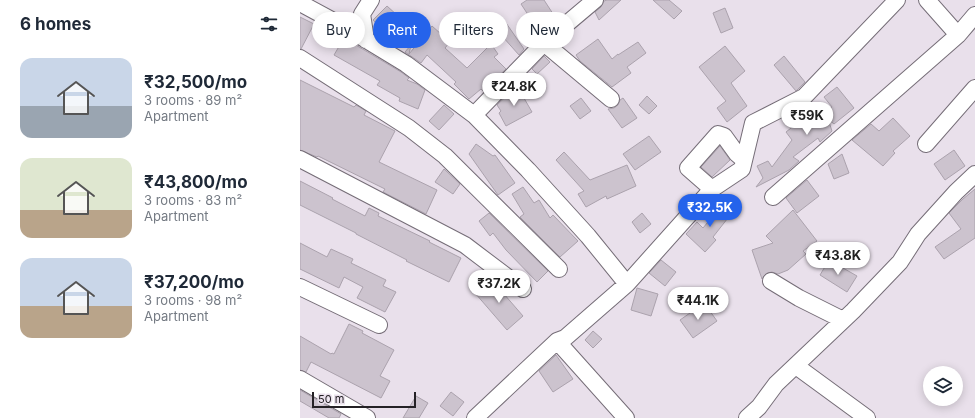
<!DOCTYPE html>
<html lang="en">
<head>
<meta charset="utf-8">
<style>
  :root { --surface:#fff; --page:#f2f2f3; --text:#1f2937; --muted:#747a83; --accent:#2563eb }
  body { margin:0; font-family:Inter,sans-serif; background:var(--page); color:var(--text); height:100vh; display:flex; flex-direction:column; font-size:15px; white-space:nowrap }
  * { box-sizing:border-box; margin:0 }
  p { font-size:13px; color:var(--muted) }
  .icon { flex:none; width:22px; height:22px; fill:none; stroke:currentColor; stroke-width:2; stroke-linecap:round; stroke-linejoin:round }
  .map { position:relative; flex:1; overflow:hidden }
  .drawer { display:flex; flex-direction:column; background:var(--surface); width:300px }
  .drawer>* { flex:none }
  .top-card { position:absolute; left:12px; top:12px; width:380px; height:36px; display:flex; gap:8px }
  .tools { position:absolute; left:623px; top:366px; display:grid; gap:8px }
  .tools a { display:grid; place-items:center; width:40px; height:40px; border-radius:50%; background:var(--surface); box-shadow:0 2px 10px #0003; font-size:20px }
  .scale { position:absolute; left:12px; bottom:10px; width:104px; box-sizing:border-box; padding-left:4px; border:2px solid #242125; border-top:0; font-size:11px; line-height:14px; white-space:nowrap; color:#242125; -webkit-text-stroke:3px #e9e0eb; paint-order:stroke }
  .price { position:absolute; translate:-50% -34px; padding:0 9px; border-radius:14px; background:#fff; color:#222; font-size:13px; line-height:26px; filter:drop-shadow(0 1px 2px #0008) }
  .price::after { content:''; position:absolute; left:50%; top:24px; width:12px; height:9px; margin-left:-6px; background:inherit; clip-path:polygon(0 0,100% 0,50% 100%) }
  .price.selected { background:var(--accent); color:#fff }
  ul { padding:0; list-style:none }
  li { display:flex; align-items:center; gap:12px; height:100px; padding:0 20px }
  li span { display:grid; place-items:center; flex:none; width:112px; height:80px; border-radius:12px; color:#555 }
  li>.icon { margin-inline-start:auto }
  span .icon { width:48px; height:48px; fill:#fffc; stroke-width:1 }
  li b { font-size:17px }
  h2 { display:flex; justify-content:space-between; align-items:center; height:48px; padding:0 20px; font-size:17px }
  .chip { padding:0 14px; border-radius:18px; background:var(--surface); box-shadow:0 2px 10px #0003; font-size:14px; line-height:36px }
  .chip.selected { background:var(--accent); color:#fff }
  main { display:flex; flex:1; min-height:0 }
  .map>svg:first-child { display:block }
  .building { fill:#ccc3ce; stroke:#aba2ad }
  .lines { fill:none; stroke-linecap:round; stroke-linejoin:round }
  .minor-casing { stroke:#756d77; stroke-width:18 }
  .minor { stroke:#fff; stroke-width:16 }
</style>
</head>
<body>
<main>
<section class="drawer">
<h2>6 homes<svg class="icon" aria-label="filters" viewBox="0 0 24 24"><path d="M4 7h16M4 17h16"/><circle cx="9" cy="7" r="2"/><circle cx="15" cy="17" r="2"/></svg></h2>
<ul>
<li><span style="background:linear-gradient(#c9d6e8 60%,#9aa5b1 0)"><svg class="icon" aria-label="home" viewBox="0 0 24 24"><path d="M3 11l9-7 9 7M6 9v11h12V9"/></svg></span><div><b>₹32,500/mo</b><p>3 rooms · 89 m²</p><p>Apartment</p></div></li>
<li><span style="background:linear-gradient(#dfe7d0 65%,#b9a48a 0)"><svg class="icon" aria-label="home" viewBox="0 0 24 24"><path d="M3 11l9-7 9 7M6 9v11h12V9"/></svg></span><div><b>₹43,800/mo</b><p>3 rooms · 83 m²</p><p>Apartment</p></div></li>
<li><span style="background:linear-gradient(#c9d6e8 60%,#b9a48a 0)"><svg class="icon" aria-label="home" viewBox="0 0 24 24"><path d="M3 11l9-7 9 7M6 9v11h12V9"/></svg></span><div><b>₹37,200/mo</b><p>3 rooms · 98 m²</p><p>Apartment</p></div></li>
</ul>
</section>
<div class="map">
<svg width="675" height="418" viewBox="0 0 675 418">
  <rect width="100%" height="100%" fill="#e9e0eb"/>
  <!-- building -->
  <path class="building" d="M227 0H244L257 20 240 33 221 4Z
    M307 0H321L299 20 295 12 301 7 304 1Z
    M353 0H369L382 11 374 19Z
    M87 6 98 16 83 31 73 20Z
    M425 8 433 28 421 33 413 13Z
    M0 17 14 24 1 49H0Z
    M204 20 224 49 219 55 194 27Z
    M132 26 150 42 145 48 167 68 191 44 198 54 194 57 206 69 183 91 181 89 169 99 154 84 156 82 127 55 121 63 105 52 111 45 109 54Z
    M44 38 101 72 109 78 107 80 117 84 125 90 118 109 99 101 100 98 77 85 80 81 34 55Z
    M298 39 312 59 318 54V55L338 42 346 53 327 67 331 73 312 87 280 61 276 55Z
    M425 46 445 71 431 83 447 106 427 122 417 108 426 101 399 67Z
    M244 56 250 62 237 74 232 69Z
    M484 56 505 82 496 91 474 65Z
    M0 80 54 107 56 105 66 111 64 115 95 131 79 162 137 190 126 214 83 192 85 189 18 156 17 157 0 150Z
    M217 86 232 112 206 126 199 113 201 111 197 105Z
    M537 87 554 108 534 124 528 119 532 131 520 142 518 138 493 157 499 161 489 170 456 187 463 178 457 166 468 161 472 167 492 140 486 132 500 121 508 131 527 114 525 112 532 107 524 97Z
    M347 96 357 106 349 114 339 105Z
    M281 98 291 111 280 119 270 106Z
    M323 98 337 118 322 128 308 109 314 108 318 105 320 100Z
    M144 105 154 114 139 130 129 121Z
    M593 118 610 136 593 151 595 153 583 166 552 140 571 124 579 131Z
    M349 136 361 152 335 170 323 154Z
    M176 144 193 156 195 155 215 183 198 195 169 154Z
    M420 146 430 160 412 177 401 167Z
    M654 150 665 166 645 180 634 164Z
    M264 152 290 180 327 165 336 186 307 199 306 196 286 207 278 194 284 191 256 160Z
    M542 154 549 173 534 179 528 164Z
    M144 169 160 184 153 194 135 182Z
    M507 180 519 196 497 213 486 198Z
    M0 181 33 198 32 199 65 216 69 208 79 213 78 216 130 241 129 242 161 258 149 282 106 261 107 260 56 234V233L0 205Z
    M223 187 234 203 239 200 250 218 253 215 278 241 260 257 220 217 224 214 212 194Z
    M675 189V238L644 259 635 247 661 229 649 213 663 199Z
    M425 201 435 209 413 237 416 240 405 252 386 234 397 222 403 228Z
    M493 210 517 241 503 251 506 254 488 270 478 274 472 272 467 273 462 279 452 250 473 243 466 236Z
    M189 213 248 271 237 282 206 250 193 233 190 236 179 221Z
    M342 213 351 224 340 233 332 222Z
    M0 243 27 257 31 249 53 259 51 263 86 280 83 286 96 292 85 312 57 298 63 287 44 277 39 288 0 269Z
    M361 260 376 272 365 286 349 273Z
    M529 260 557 276 547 292 520 275Z
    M191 279 223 316 207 330 175 293Z
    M337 288 358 294 351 316 331 310Z
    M400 306 407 307 417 321 393 338 380 320Z
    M49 324 63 331 62 333 94 350 80 376 90 381 81 398 11 362 6 372 0 370V336L31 354 32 353 34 354Z
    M293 331 302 339 293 348 285 340Z
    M256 355 273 379 253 392 239 371Z
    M0 390 41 414 39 418H29L0 401Z
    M151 392 164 402 153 416 140 406Z
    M116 396 128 403 119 418H103Z"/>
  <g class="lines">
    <defs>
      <path id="minor" d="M627 0 658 35
        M0 3 50 30 106 64 174 115 228 170 288 236 327 284 265 338 257 341 175 418
        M66 40 62 14 71 0
        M244 43 311 99
        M0 58 109 128 145 156 259 269
        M174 115 244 43 295 0
        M626 144 675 88
        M0 159 165 245 223 289
        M412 189 388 168 418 134 424 136 437 154 444 160
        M473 197 658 35 675 15
        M471 281 499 298 543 320
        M327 284 412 189 442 169 453 123 504 97 597 0
        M0 287 79 325
        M257 341 326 418
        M496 366 567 418
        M0 379 67 418
        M447 418 459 407 476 384 553 311 600 262 618 234 656 192 675 174"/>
    </defs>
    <!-- minor casing -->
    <use href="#minor" class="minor-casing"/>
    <!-- minor -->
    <use href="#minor" class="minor"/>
  </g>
</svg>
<div class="tools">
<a><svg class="icon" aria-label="layers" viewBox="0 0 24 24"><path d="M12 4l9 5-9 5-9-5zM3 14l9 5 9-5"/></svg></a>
</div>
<div class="scale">50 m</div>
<b class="price" style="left:214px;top:107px">₹24.8K</b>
<b class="price" style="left:507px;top:136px">₹59K</b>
<b class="price selected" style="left:410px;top:228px">₹32.5K</b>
<b class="price" style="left:538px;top:276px">₹43.8K</b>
<b class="price" style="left:199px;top:304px">₹37.2K</b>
<b class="price" style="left:398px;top:321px">₹44.1K</b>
<div class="top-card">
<a class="chip">Buy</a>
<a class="chip selected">Rent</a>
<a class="chip">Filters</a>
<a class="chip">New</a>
</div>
</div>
</main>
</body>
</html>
